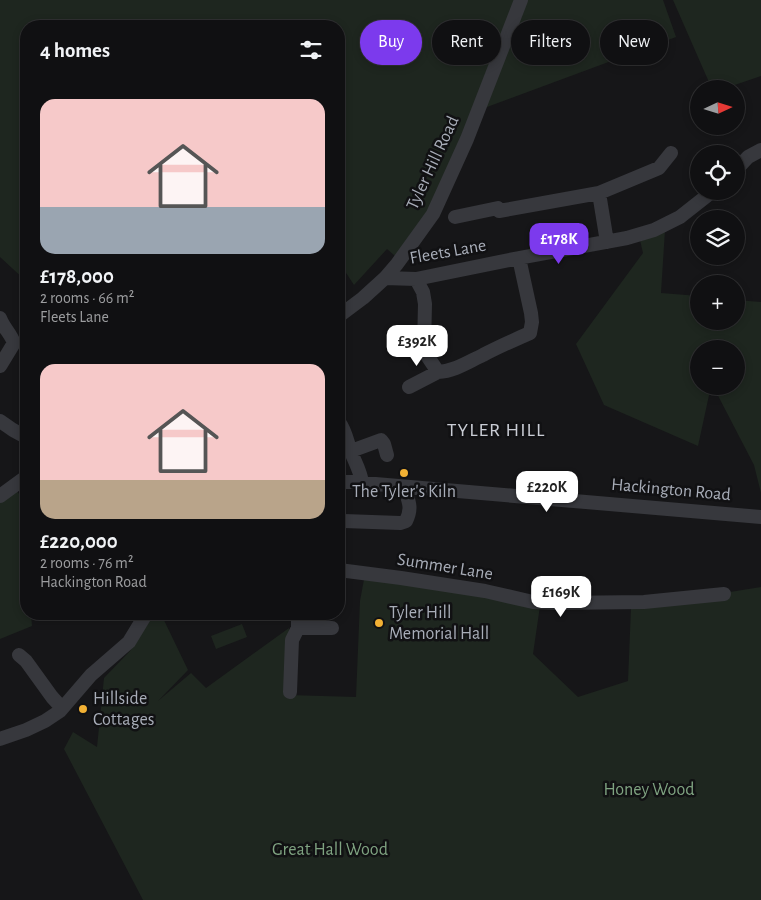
<!DOCTYPE html>
<html lang="en">
<head>
<meta charset="utf-8">
<style>
  :root { --surface:#101012; --page:#19191b; --text:#f1f3f6; --muted:#9c9d9f; --line:#303032; --accent:#7c3aed }
  body { margin:0; font-family:"Alegreya Sans",sans-serif; background:var(--page); color:var(--text); height:100vh; display:flex; flex-direction:column; font-size:19px; white-space:nowrap }
  * { box-sizing:border-box; margin:0 }
  p { font-size:16px; color:var(--muted) }
  .icon { flex:none; width:28px; height:28px; fill:none; stroke:currentColor; stroke-width:2; stroke-linecap:round; stroke-linejoin:round }
  .map { position:relative; flex:1; overflow:hidden }
  .drawer { position:absolute; left:20px; top:20px; width:325px; height:600px; display:flex; flex-direction:column; background:var(--surface); border-radius:20px; box-shadow:0 2px 8px #0003,0 0 0 1px var(--line) }
  .drawer>* { flex:none }
  .hud { position:absolute; left:360px; top:20px; width:325px; height:45px; display:flex; gap:10px }
  .needle { width:32px; rotate:86deg }
  .tools { position:absolute; left:690px; top:80px; display:grid; gap:10px }
  .tools a { display:grid; place-items:center; width:55px; height:55px; border-radius:50%; background:var(--surface); box-shadow:0 2px 8px #0003,0 0 0 1px var(--line); font-size:25px }
  .price { position:absolute; translate:-50% -42px; padding:0 11px; border-radius:10px; background:#fff; color:#222; font-size:16px; line-height:32px; filter:drop-shadow(0 1px 2px #0008) }
  .price::after { content:''; position:absolute; left:50%; top:30px; width:15px; height:11px; margin-left:-8px; background:inherit; clip-path:polygon(0 0,100% 0,50% 100%) }
  .price.selected { background:var(--accent); color:#fff }
  ul { padding:0; list-style:none }
  li { display:grid; align-content:center; gap:10px; height:265px; padding:0 20px }
  li span { display:grid; place-items:center; height:155px; border-radius:15px; color:#555 }
  li>.icon { margin-inline-start:auto }
  span .icon { width:90px; height:90px; fill:#fffc; stroke-width:1 }
  li b { font-size:21px }
  h2 { display:flex; justify-content:space-between; align-items:center; height:60px; padding:0 20px; font-size:21px }
  .chip { padding:0 18px; border-radius:22px; background:var(--surface); box-shadow:0 2px 8px #0003,0 0 0 1px var(--line); font-size:18px; line-height:45px }
  .chip.selected { background:var(--accent); color:#fff }
  .map>svg:first-child { display:block }
  .green { fill:#1e261f }
  .lines { fill:none; stroke-linecap:round; stroke-linejoin:round }
  .minor { stroke:#37383d; stroke-width:14 }
  .poi-dot { fill:#f2b134; stroke:#111113; stroke-width:2 }
  .labels { text-anchor:middle; dominant-baseline:central; stroke-width:5; stroke-linejoin:round; paint-order:stroke }
  .street-label { font-size:18px; fill:#a8adb8; stroke:#111113 }
  .poi-label { font-size:18px; fill:#a8adb8; stroke:#111113; text-anchor:start }
  .park-label { font-size:18px; fill:#7fa381; stroke:#111113 }
  .quarter-label { font-size:20px; letter-spacing:1px; fill:#c9ccd4; stroke:#111113 }
</style>
</head>
<body>
<div class="map">
<svg width="761" height="900" viewBox="0 0 761 900">
  <rect width="100%" height="100%" fill="#161618"/>
  <!-- green -->
  <path class="green" d="M0 0H515L464 138 431 209 395 256 387 249 354 285 339 262V26H26V281L0 257Z
    M521 0H663L676 37 487 107 481 101Z
    M673 0H761V76L723 89H712Z
    M665 230 661 293 699 296V321H736V300L761 302V493L754 465 713 386H736V349H699V386H711L698 446 604 405 576 344 643 253 640 240Z
    M17 491 26 504V614H31L32 626 0 639V503Z
    M365 574 540 606 533 654 578 697 628 681 631 608 761 587V900H143L64 749 73 732 97 747 104 678 130 651 154 614H161L188 670 158 701 191 673 206 688 289 628 288 695 356 697 360 601Z
    M242 624 247 637 216 649 211 636Z"/>
  <g class="lines">
    <!-- minor -->
    <path class="minor" d="M736 170 748 157 761 150
      M599 193 607 242
      M499 211 599 193 659 168 671 153
      M455 217 498 208
      M385 278 416 279 519 258 627 238 654 230 680 217 713 191
      M416 279 423 292 425 304 424 347 426 354 438 372C455 371 468 362 483 355 498 347 514 340 530 333L532 322 531 313 519 258
      M339 316 363 298 385 278 397 264 433 214 467 139 521 0
      M0 318C3 327 11 334 14 343L0 366
      M409 387 438 372
      M0 421 13 430 26 437
      M339 422C346 431 347 442 351 452 355 462 361 472 362 483
      M351 451 381 440 384 444 387 455
      M339 482H352L761 517
      M0 496 26 477
      M344 521 400 523 406 521C413 507 408 500 404 487
      M339 570 401 578 485 591 533 602 555 603 644 602 724 594
      M298 628H332
      M19 655 26 661 52 697 62 708
      M290 692 292 640 298 628V614
      M0 739 26 730 45 721 60 711 91 675 129 642 146 614"/>
  </g>
  <!-- markers -->
  <g class="poi-dot">
    <circle cx="404" cy="473" r="5"/>
    <circle cx="379" cy="623" r="5"/>
    <circle cx="83" cy="709" r="5"/>
  </g>
  <g class="labels">
    <!-- street labels -->
    <g class="street-label">
      <text transform="translate(433 163) rotate(-65)">Tyler Hill Road</text>
      <text transform="translate(448 252) rotate(-10)">Fleets Lane</text>
      <text transform="translate(671 490) rotate(5)">Hackington Road</text>
      <text transform="translate(445 567) rotate(9)">Summer Lane</text>
    </g>
    <!-- poi labels -->
    <g class="poi-label">
      <text x="404" y="492" text-anchor="middle">The Tyler's Kiln</text>
      <text x="389" y="613">Tyler Hill<tspan x="389" dy="21">Memorial Hall</tspan></text>
      <text x="93" y="699">Hillside<tspan x="93" dy="21">Cottages</tspan></text>
    </g>
    <!-- park labels -->
    <g class="park-label">
      <text x="649" y="790">Honey Wood</text>
      <text x="330" y="850">Great Hall Wood</text>
    </g>
    <!-- quarter labels -->
    <g class="quarter-label">
      <text x="496" y="430">TYLER HILL</text>
    </g>
  </g>
</svg>
<div class="tools">
<a><svg class="needle" viewBox="-14 -14 28 28"><path d="M0-13l5 13h-10z" fill="#e53935"/><path d="M0 13l5-13h-10z" fill="#9c9d9f"/></svg></a>
<a><svg class="icon" aria-label="locate" viewBox="0 0 24 24"><circle cx="12" cy="12" r="6"/><path d="M12 2v4M12 18v4M2 12h4M18 12h4"/></svg></a>
<a><svg class="icon" aria-label="layers" viewBox="0 0 24 24"><path d="M12 4l9 5-9 5-9-5zM3 14l9 5 9-5"/></svg></a>
<a>+</a>
<a>−</a>
</div>
<b class="price selected" style="left:559px;top:265px">£178K</b>
<b class="price" style="left:417px;top:367px">£392K</b>
<b class="price" style="left:547px;top:513px">£220K</b>
<b class="price" style="left:561px;top:618px">£169K</b>
<div class="hud">
<a class="chip selected">Buy</a>
<a class="chip">Rent</a>
<a class="chip">Filters</a>
<a class="chip">New</a>
</div>
<section class="drawer">
<h2>4 homes<svg class="icon" aria-label="filters" viewBox="0 0 24 24"><path d="M4 7h16M4 17h16"/><circle cx="9" cy="7" r="2"/><circle cx="15" cy="17" r="2"/></svg></h2>
<ul>
<li><span style="background:linear-gradient(#f6c9c9 70%,#9aa5b1 0)"><svg class="icon" aria-label="home" viewBox="0 0 24 24"><path d="M3 11l9-7 9 7M6 9v11h12V9"/></svg></span><div><b>£178,000</b><p>2 rooms · 66 m²</p><p>Fleets Lane</p></div></li>
<li><span style="background:linear-gradient(#f6c9c9 75%,#b9a48a 0)"><svg class="icon" aria-label="home" viewBox="0 0 24 24"><path d="M3 11l9-7 9 7M6 9v11h12V9"/></svg></span><div><b>£220,000</b><p>2 rooms · 76 m²</p><p>Hackington Road</p></div></li>
</ul>
</section>
</div>
</body>
</html>
